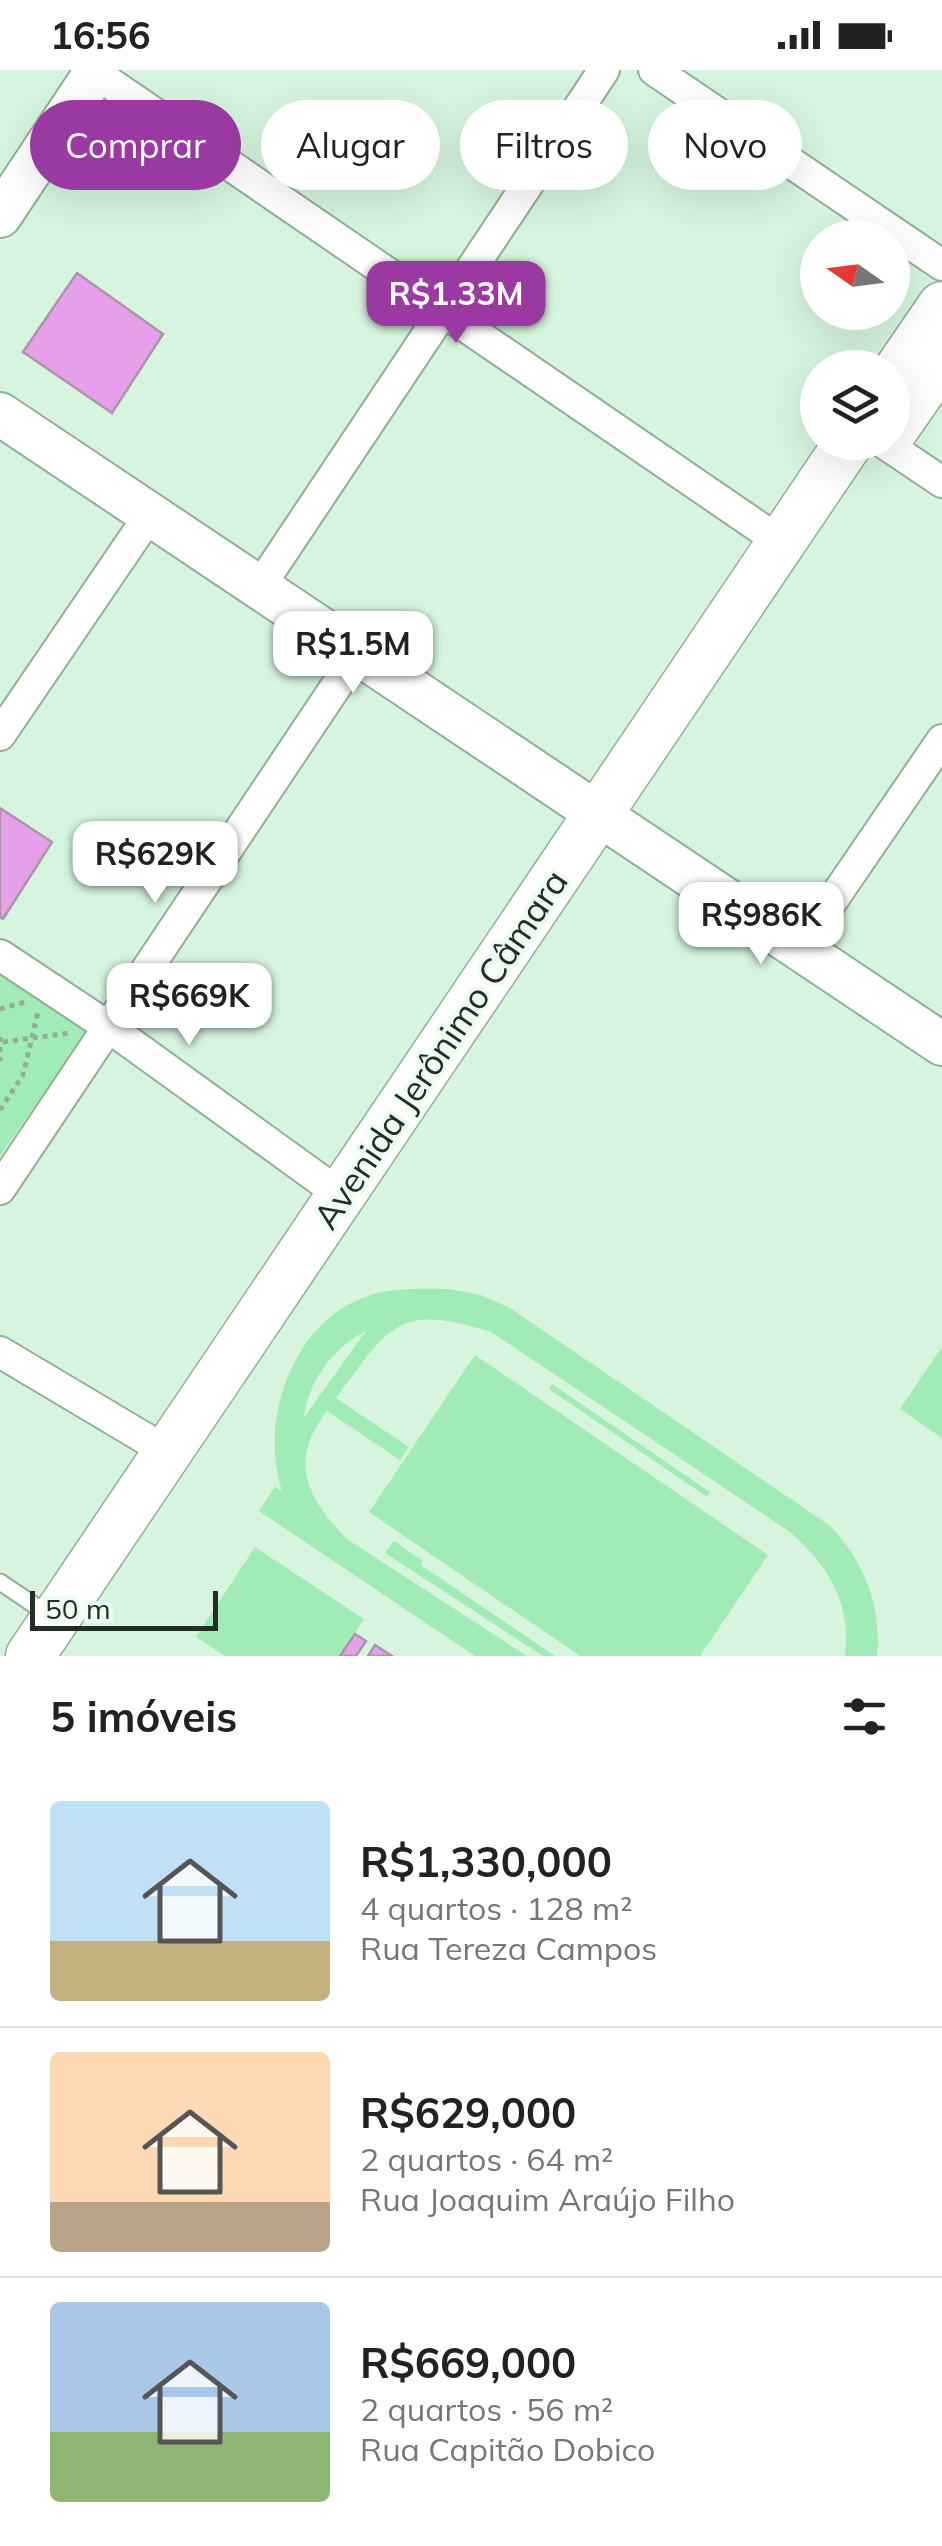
<!DOCTYPE html>
<html lang="pt">
<head>
<meta charset="utf-8">
<style>
  :root { --surface:#fff; --page:#f2f2f2; --text:#222; --muted:#767676; --line:#e0e0e0; --accent:#9939a1 }
  body { margin:0; font-family:Mulish,sans-serif; background:var(--page); color:var(--text); height:100vh; display:flex; flex-direction:column; font-size:38px; white-space:nowrap }
  * { box-sizing:border-box; margin:0 }
  p { font-size:32px; color:var(--muted) }
  .icon { flex:none; width:55px; height:55px; fill:none; stroke:currentColor; stroke-width:2; stroke-linecap:round; stroke-linejoin:round }
  .map { position:relative; height:1586px; overflow:hidden }
  .panel { display:flex; flex-direction:column; background:var(--surface); flex:1 }
  .panel>* { flex:none }
  .hud { position:absolute; left:30px; top:30px; width:882px; height:90px; display:flex; gap:20px }
  .needle { width:65px; rotate:284deg }
  .tools { position:absolute; left:800px; top:150px; display:grid; gap:20px }
  .tools a { display:grid; place-items:center; width:110px; height:110px; border-radius:50%; background:var(--surface); box-shadow:0 10px 40px #0002; font-size:50px }
  .scale { position:absolute; left:30px; bottom:25px; width:188px; box-sizing:border-box; padding-left:10px; border:5px solid #222d25; border-top:0; font-size:28px; line-height:35px; white-space:nowrap; color:#222d25; -webkit-text-stroke:8px #edfef1; paint-order:stroke }
  .price { position:absolute; translate:-50% -85px; padding:0 22px; border-radius:20px; background:#fff; color:#222; font-size:32px; line-height:65px; filter:drop-shadow(0 2px 5px #0008) }
  .price::after { content:''; position:absolute; left:50%; top:60px; width:30px; height:22px; margin-left:-15px; background:inherit; clip-path:polygon(0 0,100% 0,50% 100%) }
  .price.selected { background:var(--accent); color:#fff }
  ul { padding:0; list-style:none }
  li { display:flex; align-items:center; gap:30px; height:250px; padding:0 50px }
  li+li { border-top:2px solid var(--line) }
  li span { display:grid; place-items:center; flex:none; width:280px; height:200px; border-radius:10px; color:#555 }
  li>.icon { margin-inline-start:auto }
  span .icon { width:120px; height:120px; fill:#fffc; stroke-width:1 }
  li b { font-size:42px }
  h2 { display:flex; justify-content:space-between; align-items:center; height:120px; padding:0 50px; font-size:42px }
  .tag { padding:0 35px; border-radius:45px; background:var(--surface); box-shadow:0 10px 40px #0002; font-size:35px; line-height:90px }
  .tag.selected { background:var(--accent); color:#fff }
  .status { display:flex; justify-content:space-between; align-items:center; height:70px; padding:0 50px; background:var(--surface); direction:ltr }
  .status svg { height:28px; fill:currentColor }
  .map>svg:first-child { display:block }
  .green { fill:#a0ebb6; fill-rule:evenodd }
  .building { fill:#e6a0ea; stroke:#ab95ac; stroke-width:2.5 }
  .lines { fill:none; stroke-linecap:round; stroke-linejoin:round }
  .lane-casing { stroke:#92ae99; stroke-width:19 }
  .street-casing { stroke:#92ae99; stroke-width:34 }
  .secondary-casing { stroke:#92ae99; stroke-width:46 }
  .primary-casing { stroke:#92ae99; stroke-width:51 }
  .path { stroke:#95ac9a; stroke-width:5; stroke-dasharray:5 5; stroke-linecap:butt }
  .lane { stroke:#fff; stroke-width:15 }
  .street { stroke:#fff; stroke-width:30 }
  .secondary { stroke:#fff; stroke-width:42 }
  .primary { stroke:#fff; stroke-width:48 }
  .labels { text-anchor:middle; dominant-baseline:central; stroke-width:8; stroke-linejoin:round; paint-order:stroke }
  .street-label { font-size:35px; fill:#222d25; stroke:#edfef1 }
</style>
</head>
<body>
<div class="status"><b>16:56</b><svg viewBox="0 0 49 12"><path d="M0 12V9h3v3zM5 12V6h3v6zM10 12V3h3v9zM15 12V0h3v12zM26 1h20v11H26zM47 4h2v5h-2z"/></svg></div>
<div class="map">
<svg width="942" height="1586" viewBox="0 0 942 1586">
  <rect width="100%" height="100%" fill="#d7f5de"/>
  <!-- green -->
  <path class="green" d="M0 900 89 958 0 1086Z
    M449 1219 481 1225 510 1238 829 1455C864 1491 882 1536 877 1586H845C852 1534 828 1495 790 1462L491 1262C397 1232 389 1257 336 1328L409 1377 400 1390 327 1341C288 1391 306 1427 347 1469L527 1586H475L259 1441 275 1417 282 1421C259 1352 292 1253 365 1227 393 1217 421 1219 449 1219ZM366 1261 305 1346H304C309 1310 334 1277 366 1261Z
    M942 1277V1368L900 1339Z
    M475 1285 768 1485 700 1586H580L369 1442Z
    M552 1314 710 1422 707 1427 549 1319Z
    M394 1471 423 1491 421 1495 555 1586H543L385 1483Z
    M255 1477 364 1549 340 1586H225L196 1567Z"/>
  <!-- building -->
  <path class="building" d="M77 203 163 264 112 343 23 282Z
    M0 738 52 772 3 849 0 847Z
    M355 1564 366 1571 356 1586H340Z
    M375 1575 392 1586H368Z"/>
  <g class="lines">
    <defs>
      <path id="lane" d="M0 1512 52 1547"/>
      <path id="street" d="M91 0 782 473
        M654 0 942 195
        M884 373 942 412
        M258 519 604 0
        M0 665 149 446
        M799 879 942 670
        M0 885 110 958 341 1125
        M0 1119 357 585
        M0 1282 168 1382"/>
      <path id="secondary" d="M0 146 97 0
        M0 344 942 974"/>
      <path id="primary" d="M892 309 942 236
        M892 362 942 290
        M30 1586 849 372"/>
    </defs>
    <!-- lane casing -->
    <use href="#lane" class="lane-casing"/>
    <!-- street casing -->
    <use href="#street" class="street-casing"/>
    <!-- secondary casing -->
    <use href="#secondary" class="secondary-casing"/>
    <!-- primary casing -->
    <use href="#primary" class="primary-casing"/>
    <!-- path -->
    <path class="path" d="M0 939 25 932
      M0 967V991
      M3 972 70 963
      M0 1040 23 1005 38 942"/>
    <!-- lane -->
    <use href="#lane" class="lane"/>
    <!-- street -->
    <use href="#street" class="street"/>
    <!-- secondary -->
    <use href="#secondary" class="secondary"/>
    <!-- primary -->
    <use href="#primary" class="primary"/>
  </g>
  <g class="labels">
    <!-- street labels -->
    <g class="street-label">
      <text transform="translate(440 979) rotate(-56)">Avenida Jerônimo Câmara</text>
    </g>
  </g>
</svg>
<div class="tools">
<a><svg class="needle" viewBox="-14 -14 28 28"><path d="M0-13l5 13h-10z" fill="#e53935"/><path d="M0 13l5-13h-10z" fill="#767676"/></svg></a>
<a><svg class="icon" aria-label="layers" viewBox="0 0 24 24"><path d="M12 4l9 5-9 5-9-5zM3 14l9 5 9-5"/></svg></a>
</div>
<div class="scale">50 m</div>
<b class="price selected" style="left:456px;top:276px">R$1.33M</b>
<b class="price" style="left:353px;top:626px">R$1.5M</b>
<b class="price" style="left:155px;top:836px">R$629K</b>
<b class="price" style="left:761px;top:897px">R$986K</b>
<b class="price" style="left:189px;top:978px">R$669K</b>
<div class="hud">
<a class="tag selected">Comprar</a>
<a class="tag">Alugar</a>
<a class="tag">Filtros</a>
<a class="tag">Novo</a>
</div>
</div>
<section class="panel">
<h2>5 imóveis<svg class="icon" aria-label="filters" viewBox="0 0 24 24"><path d="M4 7h16M4 17h16"/><circle cx="9" cy="7" r="2"/><circle cx="15" cy="17" r="2"/></svg></h2>
<ul>
<li><span style="background:linear-gradient(#bfe0f5 70%,#c2b280 0)"><svg class="icon" aria-label="home" viewBox="0 0 24 24"><path d="M3 11l9-7 9 7M6 9v11h12V9"/></svg></span><div><b>R$1,330,000</b><p>4 quartos · 128 m²</p><p>Rua Tereza Campos</p></div></li>
<li><span style="background:linear-gradient(#ffd9b3 75%,#b9a48a 0)"><svg class="icon" aria-label="home" viewBox="0 0 24 24"><path d="M3 11l9-7 9 7M6 9v11h12V9"/></svg></span><div><b>R$629,000</b><p>2 quartos · 64 m²</p><p>Rua Joaquim Araújo Filho</p></div></li>
<li><span style="background:linear-gradient(#a9c7e8 65%,#8fb573 0)"><svg class="icon" aria-label="home" viewBox="0 0 24 24"><path d="M3 11l9-7 9 7M6 9v11h12V9"/></svg></span><div><b>R$669,000</b><p>2 quartos · 56 m²</p><p>Rua Capitão Dobico</p></div></li>
</ul>
</section>
</body>
</html>
